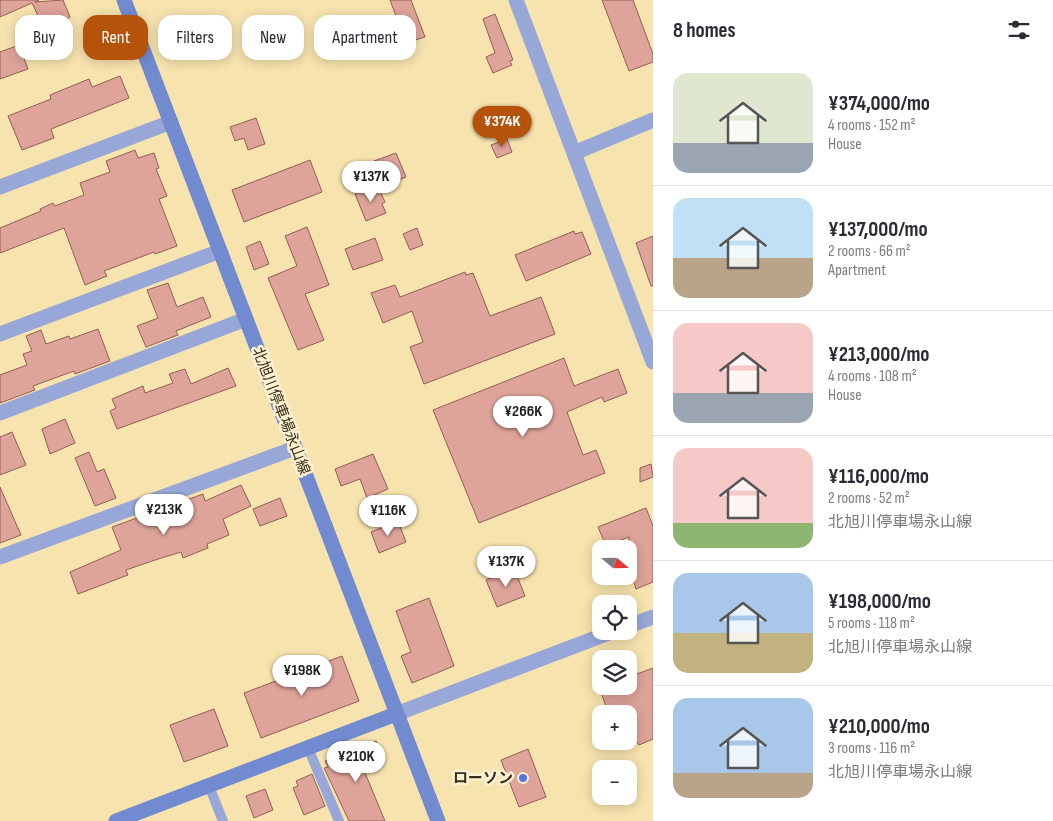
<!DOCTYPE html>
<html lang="en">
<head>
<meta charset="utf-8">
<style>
  :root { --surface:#fff; --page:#f7f7f7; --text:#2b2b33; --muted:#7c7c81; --line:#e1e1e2; --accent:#b45309 }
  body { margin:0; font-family:"Sofia Sans Condensed","Noto Sans JP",sans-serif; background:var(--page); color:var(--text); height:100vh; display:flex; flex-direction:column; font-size:19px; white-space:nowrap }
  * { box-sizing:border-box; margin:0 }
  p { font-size:16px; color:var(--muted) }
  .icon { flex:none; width:28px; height:28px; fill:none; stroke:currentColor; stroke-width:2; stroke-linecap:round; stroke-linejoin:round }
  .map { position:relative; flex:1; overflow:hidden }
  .sheet { display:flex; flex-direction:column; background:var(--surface); width:400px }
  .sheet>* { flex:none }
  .banner { position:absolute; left:15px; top:15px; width:475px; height:45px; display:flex; gap:10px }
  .needle { width:32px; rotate:110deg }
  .controls { position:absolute; left:592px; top:540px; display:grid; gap:10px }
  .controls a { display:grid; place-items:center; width:45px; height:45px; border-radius:10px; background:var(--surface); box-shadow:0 2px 12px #0003; font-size:25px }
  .price { position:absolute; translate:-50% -42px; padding:0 11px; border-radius:18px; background:#fff; color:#222; font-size:16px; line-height:32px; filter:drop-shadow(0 1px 2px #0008) }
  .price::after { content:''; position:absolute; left:50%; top:30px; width:15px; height:11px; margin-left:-8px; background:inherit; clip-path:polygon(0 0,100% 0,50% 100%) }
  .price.on { background:var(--accent); color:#fff }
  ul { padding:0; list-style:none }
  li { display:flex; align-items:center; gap:15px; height:125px; padding:0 20px }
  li+li { border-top:1px solid var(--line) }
  li span { display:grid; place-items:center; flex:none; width:140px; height:100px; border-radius:15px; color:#555 }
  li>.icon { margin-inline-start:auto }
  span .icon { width:60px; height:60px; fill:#fffc; stroke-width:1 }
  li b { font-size:21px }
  h2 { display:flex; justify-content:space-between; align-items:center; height:60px; padding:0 20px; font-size:21px }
  .tag { padding:0 18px; border-radius:15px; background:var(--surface); box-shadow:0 2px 12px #0003; font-size:18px; line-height:45px }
  .tag.on { background:var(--accent); color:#fff }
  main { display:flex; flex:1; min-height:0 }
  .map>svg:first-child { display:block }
  .building { fill:#dea399; stroke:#935e56 }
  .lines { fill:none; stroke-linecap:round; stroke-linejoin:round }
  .lane { stroke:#97a8d8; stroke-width:10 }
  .street { stroke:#97a8d8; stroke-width:15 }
  .secondary { stroke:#728ad0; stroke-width:15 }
  .poi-dot { fill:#5574e9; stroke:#fdf1d1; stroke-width:2 }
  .labels { text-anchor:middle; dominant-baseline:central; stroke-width:5; stroke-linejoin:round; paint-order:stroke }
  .street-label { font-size:15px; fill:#362e19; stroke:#fdf1d1 }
  .poi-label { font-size:15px; font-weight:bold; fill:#362e19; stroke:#fdf1d1; text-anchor:end }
</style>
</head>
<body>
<main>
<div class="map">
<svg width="653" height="821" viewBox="0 0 653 821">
  <rect width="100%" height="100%" fill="#f7e3ae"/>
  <!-- building -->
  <path class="building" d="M0 0H39L35 2 63 0 70 17 67 19 69 24 46 33 32 3 0 17Z
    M390 0H411L425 37 406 43Z
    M602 0H633L653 54V62L629 71Z
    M495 14 513 60 510 61 512 65 493 73 486 57 495 53 483 19Z
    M19 45 28 69 0 79V52Z
    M120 76 129 98 51 129 54 138 22 150 8 116 51 99 50 95 89 79 92 87Z
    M256 118 265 144 248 150 244 138 235 141 230 127Z
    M507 139 512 152 497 158 491 145Z
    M135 150 138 158 154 153 159 168 156 169 167 196 159 199 177 246 155 254 154 252 104 271 107 276 85 285 64 228 0 253V228L41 211 40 209 53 203 55 206 84 195 80 183 110 172 106 161Z
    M396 153 406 177 384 186 374 161Z
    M310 160 322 192 244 222 232 190Z
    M377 185 385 202 382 204 386 213 366 221 355 194Z
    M307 227 329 285 305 294 324 340 298 350 268 278 297 266 285 236Z
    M417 228 423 245 410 250 403 234Z
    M574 231 575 234 582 232 591 254 526 281 515 255Z
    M653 236V286H651L636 243Z
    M375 238 383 260 353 270 345 249Z
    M260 241 269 264 254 270 246 247Z
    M465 272 466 275 473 273 490 316 541 297 555 334 424 384 410 347 423 342 412 311 383 323 371 293 395 285 400 297Z
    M168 283 177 307 203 297 211 317 176 331 178 335 146 347 137 326 158 318 147 290Z
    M98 329 110 361 75 374 74 371 33 386 35 390 0 403V375L27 365 23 354 32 351 26 336 41 330 46 344 69 336 70 339Z
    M564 358 574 386 618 369 627 393 604 402 602 397 567 412 583 455 596 450 605 473 479 523 433 410Z
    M228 368 236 386 117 429 110 411 116 408 112 399 143 386 145 393 173 383 169 374 185 369 191 384Z
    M65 419 75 443 50 454 42 429Z
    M12 432 26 465 0 475V437Z
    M89 452 97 472 104 469 116 498 95 506 75 458Z
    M373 454 388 489 367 498 360 479 341 486 335 469Z
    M651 464 653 477 640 482V468Z
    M241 485 251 506 223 519 229 535 207 544 208 548 183 558 181 552 155 560 126 570 128 575 78 594 70 572 121 550 112 527 203 494 205 501Z
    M0 487 21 535 0 543Z
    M280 498 287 516 260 526 253 509Z
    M646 508 653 526V582L636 589 633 579 629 581V537L606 546 598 527Z
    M398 521 406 542 379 553 371 532Z
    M514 568 525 596 497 607 486 580Z
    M429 598 454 666 412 683 401 656 411 652 396 611Z
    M342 656 359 701 261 738 244 693Z
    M653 668V739L639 745 637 742 629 745V714H609L600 690 609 686H629V677Z
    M214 709 228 746 184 762 170 725Z
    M376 741 384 760 363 768 385 821H349L324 768 328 767 325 761Z
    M528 749 546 797 519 807 501 760Z
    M312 774 325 806 304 815 293 788 298 786 296 781Z
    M265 789 273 810 254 818 246 796Z"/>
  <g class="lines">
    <!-- lane -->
    <path class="lane" d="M308 748 339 821
      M209 786 223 821"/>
    <!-- street -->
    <path class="street" d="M516 0 653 362
      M574 153 653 120
      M0 187 171 122
      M0 334 220 251
      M0 413 246 319
      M0 557 295 448
      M629 626 653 617
      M396 714 614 631"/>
    <!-- secondary -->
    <path class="secondary" d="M124 0 438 821
      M116 821 396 714"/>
  </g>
  <!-- markers -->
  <circle class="poi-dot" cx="523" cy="778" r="5"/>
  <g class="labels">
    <!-- street labels -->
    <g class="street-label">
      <text transform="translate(281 411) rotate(69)">北旭川停車場永山線</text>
    </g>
    <!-- poi labels -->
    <g class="poi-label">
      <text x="513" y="778">ローソン</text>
    </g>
  </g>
</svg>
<div class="controls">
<a><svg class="needle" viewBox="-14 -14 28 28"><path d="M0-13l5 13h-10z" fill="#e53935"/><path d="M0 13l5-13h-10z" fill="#7c7c81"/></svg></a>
<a><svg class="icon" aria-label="locate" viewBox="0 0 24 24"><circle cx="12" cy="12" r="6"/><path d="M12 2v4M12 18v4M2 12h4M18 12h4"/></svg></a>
<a><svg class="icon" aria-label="layers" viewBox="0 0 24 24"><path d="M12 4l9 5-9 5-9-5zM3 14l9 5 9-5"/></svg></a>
<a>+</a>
<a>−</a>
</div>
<b class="price on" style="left:502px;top:148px">¥374K</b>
<b class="price" style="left:371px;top:203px">¥137K</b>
<b class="price" style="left:523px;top:438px">¥266K</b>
<b class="price" style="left:164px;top:536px">¥213K</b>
<b class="price" style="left:388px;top:537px">¥116K</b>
<b class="price" style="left:506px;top:588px">¥137K</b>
<b class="price" style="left:302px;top:697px">¥198K</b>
<b class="price" style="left:356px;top:783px">¥210K</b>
<div class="banner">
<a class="tag">Buy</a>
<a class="tag on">Rent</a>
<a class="tag">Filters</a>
<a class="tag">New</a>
<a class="tag">Apartment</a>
</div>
</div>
<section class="sheet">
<h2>8 homes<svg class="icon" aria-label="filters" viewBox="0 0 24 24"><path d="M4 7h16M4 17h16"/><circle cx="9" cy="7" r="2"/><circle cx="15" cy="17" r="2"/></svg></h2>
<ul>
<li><span style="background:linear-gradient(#dfe7d0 70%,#9aa5b1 0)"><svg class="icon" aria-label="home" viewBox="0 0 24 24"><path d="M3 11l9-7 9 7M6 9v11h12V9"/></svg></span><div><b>¥374,000/mo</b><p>4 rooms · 152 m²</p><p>House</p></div></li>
<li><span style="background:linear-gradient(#bfe0f5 60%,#b9a48a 0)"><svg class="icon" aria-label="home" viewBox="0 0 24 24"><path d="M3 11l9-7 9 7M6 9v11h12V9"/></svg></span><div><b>¥137,000/mo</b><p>2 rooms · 66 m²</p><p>Apartment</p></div></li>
<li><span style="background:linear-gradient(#f6c9c9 70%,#9aa5b1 0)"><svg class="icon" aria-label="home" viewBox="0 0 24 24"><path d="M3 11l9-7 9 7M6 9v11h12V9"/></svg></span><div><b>¥213,000/mo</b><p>4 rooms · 108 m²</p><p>House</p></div></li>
<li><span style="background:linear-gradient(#f6c9c9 75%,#8fb573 0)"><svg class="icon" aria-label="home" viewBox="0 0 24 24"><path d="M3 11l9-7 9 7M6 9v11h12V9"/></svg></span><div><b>¥116,000/mo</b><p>2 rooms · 52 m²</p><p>北旭川停車場永山線</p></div></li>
<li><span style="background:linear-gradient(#a9c7e8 60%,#c2b280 0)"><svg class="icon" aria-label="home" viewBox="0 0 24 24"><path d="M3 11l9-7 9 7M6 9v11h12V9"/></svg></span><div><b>¥198,000/mo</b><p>5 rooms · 118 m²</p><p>北旭川停車場永山線</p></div></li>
<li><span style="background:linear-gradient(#a9c7e8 75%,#b9a48a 0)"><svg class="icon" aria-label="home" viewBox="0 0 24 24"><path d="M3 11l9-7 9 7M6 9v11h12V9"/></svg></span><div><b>¥210,000/mo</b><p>3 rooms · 116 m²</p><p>北旭川停車場永山線</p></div></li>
</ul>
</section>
</main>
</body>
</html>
